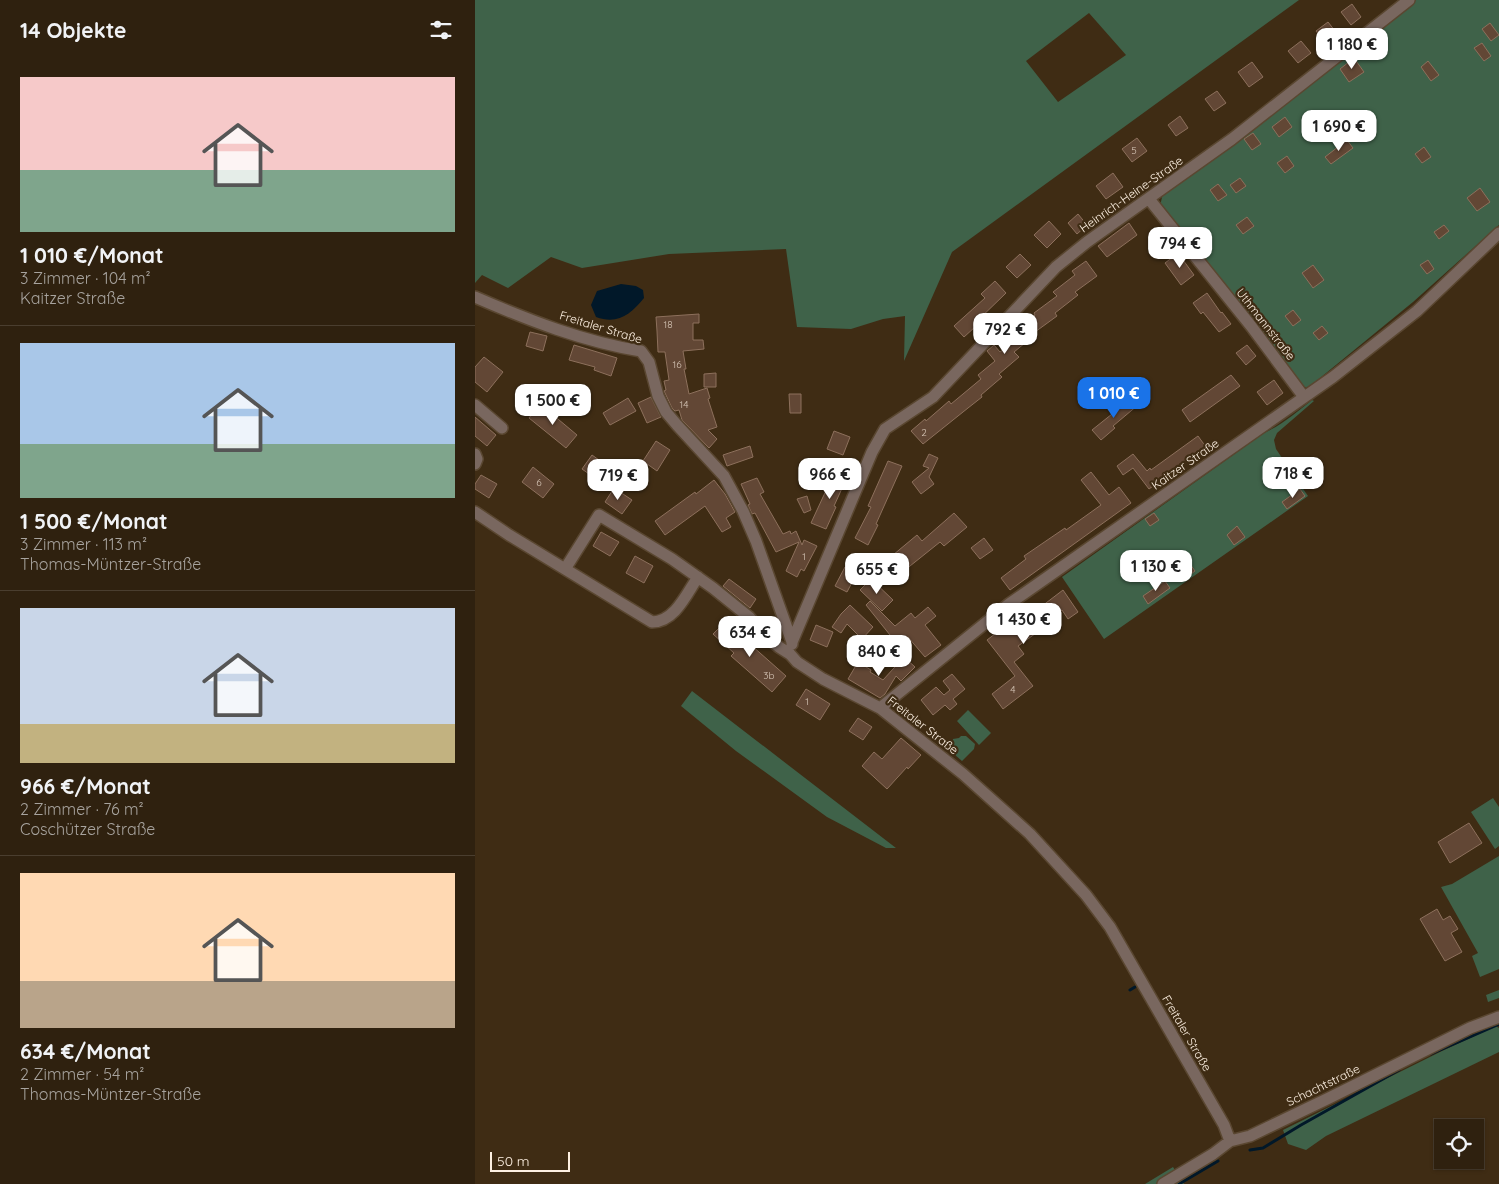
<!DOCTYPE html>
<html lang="de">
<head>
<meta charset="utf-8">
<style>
  :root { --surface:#2f210f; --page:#3b2e1d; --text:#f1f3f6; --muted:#a7a39e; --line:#4a3e2f; --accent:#1a73e8 }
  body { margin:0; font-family:Quicksand,sans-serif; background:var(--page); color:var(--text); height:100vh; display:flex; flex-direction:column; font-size:19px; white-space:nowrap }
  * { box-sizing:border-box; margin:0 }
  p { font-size:16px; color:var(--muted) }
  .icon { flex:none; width:28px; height:28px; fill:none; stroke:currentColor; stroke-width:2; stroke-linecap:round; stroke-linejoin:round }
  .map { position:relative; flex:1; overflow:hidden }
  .sheet { display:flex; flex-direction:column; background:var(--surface); width:475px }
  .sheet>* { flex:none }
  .buttons { position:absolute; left:959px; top:1119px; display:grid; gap:10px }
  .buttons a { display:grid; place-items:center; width:50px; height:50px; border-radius:0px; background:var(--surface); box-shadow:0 1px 4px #0004,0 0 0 1px var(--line); font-size:25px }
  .scale { position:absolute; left:15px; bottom:12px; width:80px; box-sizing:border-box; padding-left:5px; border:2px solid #fdf0e2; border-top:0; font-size:14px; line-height:18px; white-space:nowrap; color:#fdf0e2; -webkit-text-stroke:4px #3f2c14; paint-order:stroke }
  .price { position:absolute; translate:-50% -42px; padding:0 11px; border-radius:10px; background:#fff; color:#222; font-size:16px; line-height:32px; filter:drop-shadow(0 1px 2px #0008) }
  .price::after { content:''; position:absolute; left:50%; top:30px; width:15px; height:11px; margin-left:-8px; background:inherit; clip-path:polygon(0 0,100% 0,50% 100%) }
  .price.active { background:var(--accent); color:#fff }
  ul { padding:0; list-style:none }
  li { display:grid; align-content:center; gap:10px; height:265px; padding:0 20px }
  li+li { border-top:1px solid var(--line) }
  li span { display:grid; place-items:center; height:155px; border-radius:0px; color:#555 }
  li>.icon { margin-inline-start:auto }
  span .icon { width:90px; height:90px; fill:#fffc; stroke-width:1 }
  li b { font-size:21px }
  h2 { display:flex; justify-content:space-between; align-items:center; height:60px; padding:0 20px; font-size:21px }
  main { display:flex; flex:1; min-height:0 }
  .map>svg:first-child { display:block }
  .green { fill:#3f6249; fill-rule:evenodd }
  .water { fill:#011829 }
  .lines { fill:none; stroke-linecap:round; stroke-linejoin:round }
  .stream { stroke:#011829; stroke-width:3 }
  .building { fill:#624735; stroke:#8d705c }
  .minor-casing { stroke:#5a4731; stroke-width:14 }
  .minor { stroke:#79675f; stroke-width:11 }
  .labels { text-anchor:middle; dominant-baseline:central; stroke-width:4.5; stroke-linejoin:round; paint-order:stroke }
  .number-label { font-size:10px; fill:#d6c6b7 }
  .street-label { font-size:12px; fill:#fdf0e2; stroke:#3f2c14 }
</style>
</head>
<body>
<main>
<section class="sheet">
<h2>14 Objekte<svg class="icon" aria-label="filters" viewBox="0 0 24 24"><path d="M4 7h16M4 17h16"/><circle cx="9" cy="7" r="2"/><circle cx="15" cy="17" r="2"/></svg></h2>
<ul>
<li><span style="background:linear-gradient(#f6c9c9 60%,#7fa58c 0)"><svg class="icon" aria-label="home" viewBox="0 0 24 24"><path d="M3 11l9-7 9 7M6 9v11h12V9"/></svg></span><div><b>1 010 €/Monat</b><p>3 Zimmer · 104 m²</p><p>Kaitzer Straße</p></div></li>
<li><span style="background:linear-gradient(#a9c7e8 65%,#7fa58c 0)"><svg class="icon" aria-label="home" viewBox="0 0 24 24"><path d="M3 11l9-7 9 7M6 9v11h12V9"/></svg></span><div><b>1 500 €/Monat</b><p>3 Zimmer · 113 m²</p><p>Thomas-Müntzer-Straße</p></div></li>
<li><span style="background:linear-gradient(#c9d6e8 75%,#c2b280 0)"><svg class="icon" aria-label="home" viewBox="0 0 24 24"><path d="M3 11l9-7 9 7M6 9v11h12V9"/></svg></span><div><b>966 €/Monat</b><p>2 Zimmer · 76 m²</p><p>Coschützer Straße</p></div></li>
<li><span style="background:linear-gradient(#ffd9b3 70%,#b9a48a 0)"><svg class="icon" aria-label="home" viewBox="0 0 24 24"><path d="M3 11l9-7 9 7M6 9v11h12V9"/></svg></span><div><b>634 €/Monat</b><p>2 Zimmer · 54 m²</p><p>Thomas-Müntzer-Straße</p></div></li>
</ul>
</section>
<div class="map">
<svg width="1024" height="1184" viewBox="0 0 1024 1184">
  <rect width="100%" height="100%" fill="#3f2c14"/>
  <!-- green -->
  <path class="green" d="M0 0H824L477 252 429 361 430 316 408 319 376 329 322 327 311 249 194 254 107 268 76 257 33 288 7 275 0 283ZM614 13 651 55 583 102 551 61Z
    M939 0H1024V225L938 302 834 387H829L685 206 688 193Z
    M837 400 839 401 802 433 799 440 801 449 833 496 629 639 587 577 789 433C807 425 822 412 837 400Z
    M217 691 421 848H411L352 817 261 751 206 706Z
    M493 710 516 733 504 745 482 721Z
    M486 736H491L500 744 499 749 487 761 479 754 480 747 477 744 478 739 484 738Z
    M1018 798 1024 807V846L1020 849 996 812Z
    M1024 856V969L1005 977 997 956 1003 953 966 887 977 884Z
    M1024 990V998L1013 1002 1011 995Z
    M1021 1026 1024 1028V1052L851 1136 831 1150 813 1144 808 1130 967 1051Z
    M698 1167 709 1184H670Z"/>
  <!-- water -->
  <path class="water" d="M146 284 161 286 168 290 169 298C156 314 143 325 121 317L116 305 122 291Z"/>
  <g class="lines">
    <!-- stream -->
    <path class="stream" d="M655 990 660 987
      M956 1054 1024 1024
      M775 1150 788 1148 826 1125 924 1070
      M704 1184 743 1161"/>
  </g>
  <!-- building -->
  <path class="building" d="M877 4 886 17 876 25 866 12Z
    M853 22 864 36 852 45 841 31Z
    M1015 23 1024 35 1016 41 1007 29Z
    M826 41 836 53 823 63 813 51Z
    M1007 43 1016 56 1009 61 999 48Z
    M879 58 889 72 874 82 865 69Z
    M953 61 964 75 956 81 946 67Z
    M777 62 788 77 774 87 763 72Z
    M742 91 751 103 739 111 730 99Z
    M705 116 713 128 701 136 693 125Z
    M810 117 817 127 804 137 797 127Z
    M778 133 786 144 777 150 769 139Z
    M662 138 672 151 657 162 647 149Z
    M872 140 878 148 856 164 850 157Z
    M949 147 956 157 947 163 940 154Z
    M812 156 819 166 810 173 802 163Z
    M638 173 648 187 631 199 621 186Z
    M765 178 771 186 761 193 755 185Z
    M743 184 752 195 743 201 735 190Z
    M1005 188 1015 202 1002 211 992 198Z
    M603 214 612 225 602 234 593 223Z
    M772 217 779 226 768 234 761 225Z
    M574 221 586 234 572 248 559 235Z
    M654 223 662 235 632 257 623 246Z
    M969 225 974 231 964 239 959 232Z
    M703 253 719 275 706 285 690 263Z
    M545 254 556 265 542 278 531 267Z
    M953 260 959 269 952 274 945 265Z
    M611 261 622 276 600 292 603 295 580 313 582 316 560 332 561 334 539 352 544 357 524 374 527 377 506 395 507 397 493 408 448 444 436 431 450 419 451 421 474 401 476 404 506 379 503 375 520 361 512 351 519 345 525 352 542 339 538 334 560 315 559 313 582 296 578 292 600 275 597 271Z
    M838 265 849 280 838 288 827 273Z
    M520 281 531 293 498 325 500 327 489 337 479 326 510 298 506 294Z
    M732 293 746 313 747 312 756 324 744 332 728 312 726 314 718 303Z
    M818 310 826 320 818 326 810 316Z
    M224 314V323H218V340H228L229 349 208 351 211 369H209L214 394 232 388 235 398 233 399 242 427 233 430 242 439 234 448 207 420 204 410 200 411 197 408 190 393 189 391 191 390 189 381 194 380 190 352H183L182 331 181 317Z
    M847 326 853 333 844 340 838 333Z
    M55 332 72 336 68 351 51 346Z
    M99 345 142 358 136 376 119 370 120 367 94 360Z
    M772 345 781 356 771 365 761 353Z
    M9 357 28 372 12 392 0 382V367Z
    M241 373V387H229V374Z
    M756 375 765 386 715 422 707 410Z
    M799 380 808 393 792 405 782 392Z
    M314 394H326V413H315Z
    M176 397 186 417 172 423 163 403Z
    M153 398 161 411 135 425 128 413Z
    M657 398 663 405 638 426 640 428 626 440 617 430Z
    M65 404 102 435 91 448 54 418Z
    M0 417 21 435 12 446 0 436Z
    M359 431 375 437 368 455 352 449Z
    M723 436 731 447 674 489 658 468 648 475 642 466 658 454 672 471 675 468 676 470Z
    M181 441 195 450 182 471 168 461Z
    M275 446 278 457 252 466 248 455Z
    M454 454 463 458 454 477 459 484 446 494 437 482 454 468 448 466Z
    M117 455 131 465 121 479 107 469Z
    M413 461 427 466 401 524 403 525 393 545 380 538 396 507 393 506Z
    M58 467 79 484 68 498 47 482Z
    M361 469 373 475 359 506 361 507 351 529 336 523Z
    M616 472 634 495 644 487 656 503 535 590 526 578 551 559 549 556 590 528 591 530 626 505 606 480Z
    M6 475 22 484 14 498 0 489V484Z
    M282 478 289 492 285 494 308 534 315 531 316 534 321 531 327 545 329 540 342 546 329 571 326 569 322 577 311 571 324 542 301 552 280 513 277 514 273 505 275 504 266 484Z
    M239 480 250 494 260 512 251 518 256 527 247 532 230 506 190 535 180 521 220 492 221 494Z
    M139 488 157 500 147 514 130 502Z
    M825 489 830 496 812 509 807 502Z
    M332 496 336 510 329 513 322 499Z
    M479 513 492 527 469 546 465 542 430 570 418 555 442 535 447 541Z
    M679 513 684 520 675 526 670 519Z
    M762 526 770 537 759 545 752 535Z
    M126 532 144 542 135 556 118 546Z
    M509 538 518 550 505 559 496 548Z
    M160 556 178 566 169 583 151 573Z
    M715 564 720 571 712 577 707 570Z
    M370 567 382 573 372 592 360 586Z
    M254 579 281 599 275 608 248 586Z
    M396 579 418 600 407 611 385 590Z
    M690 581 695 588 673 604 668 596Z
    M588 590 603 612 593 619 587 610 569 623 571 626 543 646 549 654 539 662 558 686 528 709 517 694 540 676 512 640 529 627 533 632Z
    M395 601 420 626 436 613 440 618 453 607 461 616 450 625 466 645 450 657 433 637 423 645 391 605Z
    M375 605 398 627 387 639 372 624 366 633 357 627 366 614Z
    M250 622 311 676 297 692 256 656 259 653 238 634Z
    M341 625 358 632 352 647 335 640Z
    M429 657 440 667 426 681 421 676 410 694 405 698 373 679 383 662 396 670 395 672 408 680Z
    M477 674 490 689 478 699 482 704 475 710 470 705 458 715 446 700 461 687 469 695 475 690 468 681Z
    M331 689 355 704 345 720 321 705Z
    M383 718 397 727 388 740 374 731Z
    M426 738 446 755 433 769 432 767 412 789 387 766 399 752 407 759Z
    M994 823 1007 843 975 863 963 842Z
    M962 909 968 920 975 916 983 929 976 933 987 952 970 961 945 919Z"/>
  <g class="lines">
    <defs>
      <path id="minor" d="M674 199 776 326 829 397
        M0 297C53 320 109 342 166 351L174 362 183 396 191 412 202 425 249 476 268 511 281 541 317 642V644
        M0 405 27 428
        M0 454 2 459 0 464
        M0 512 34 535 177 622C200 622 212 593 223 577
        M90 569 124 515 197 559 238 588 274 617 293 638 304 647 315 654 322 662 348 679 405 708 488 774 555 834 611 895 635 927 749 1125 755 1141
        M317 642 397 452 410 429 458 397 581 267 612 242 757 139 934 0
        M405 708 534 604 858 377 942 311 1024 233
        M688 1184 738 1154 755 1141 775 1136 854 1098 995 1028 1024 1017"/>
    </defs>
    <!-- minor casing -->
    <use href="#minor" class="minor-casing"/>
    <!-- minor -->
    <use href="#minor" class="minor"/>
  </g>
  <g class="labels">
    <!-- number labels -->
    <g class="number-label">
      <text x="659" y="150">5</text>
      <text x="193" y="324">18</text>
      <text x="202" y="364">16</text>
      <text x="209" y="404">14</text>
      <text x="449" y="432">2</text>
      <text x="64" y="482">6</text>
      <text x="329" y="556">1</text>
      <text x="294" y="675">3b</text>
      <text x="538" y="689">4</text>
      <text x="332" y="701">1</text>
    </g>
    <!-- street labels -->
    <g class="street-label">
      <text transform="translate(656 194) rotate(-35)">Heinrich-Heine-Straße</text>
      <text transform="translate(791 324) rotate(52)">Uthmannstraße</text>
      <text transform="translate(126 327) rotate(17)">Freitaler Straße</text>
      <text transform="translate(710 464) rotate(-35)">Kaitzer Straße</text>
      <text transform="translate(448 725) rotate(38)">Freitaler Straße</text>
      <text transform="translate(712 1033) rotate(60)">Freitaler Straße</text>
      <text transform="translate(848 1085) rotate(-26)">Schachtstraße</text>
    </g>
  </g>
</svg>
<div class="buttons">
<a><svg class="icon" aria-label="locate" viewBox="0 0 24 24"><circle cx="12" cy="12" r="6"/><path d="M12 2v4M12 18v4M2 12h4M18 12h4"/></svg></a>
</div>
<div class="scale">50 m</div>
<b class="price" style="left:877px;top:70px">1 180 €</b>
<b class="price" style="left:864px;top:152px">1 690 €</b>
<b class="price" style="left:705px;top:269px">794 €</b>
<b class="price" style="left:530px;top:355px">792 €</b>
<b class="price active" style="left:639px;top:419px">1 010 €</b>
<b class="price" style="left:78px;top:426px">1 500 €</b>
<b class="price" style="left:818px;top:499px">718 €</b>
<b class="price" style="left:355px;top:500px">966 €</b>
<b class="price" style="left:143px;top:501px">719 €</b>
<b class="price" style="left:681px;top:592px">1 130 €</b>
<b class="price" style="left:402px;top:595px">655 €</b>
<b class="price" style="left:549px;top:645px">1 430 €</b>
<b class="price" style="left:275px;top:658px">634 €</b>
<b class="price" style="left:404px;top:677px">840 €</b>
</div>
</main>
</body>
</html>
